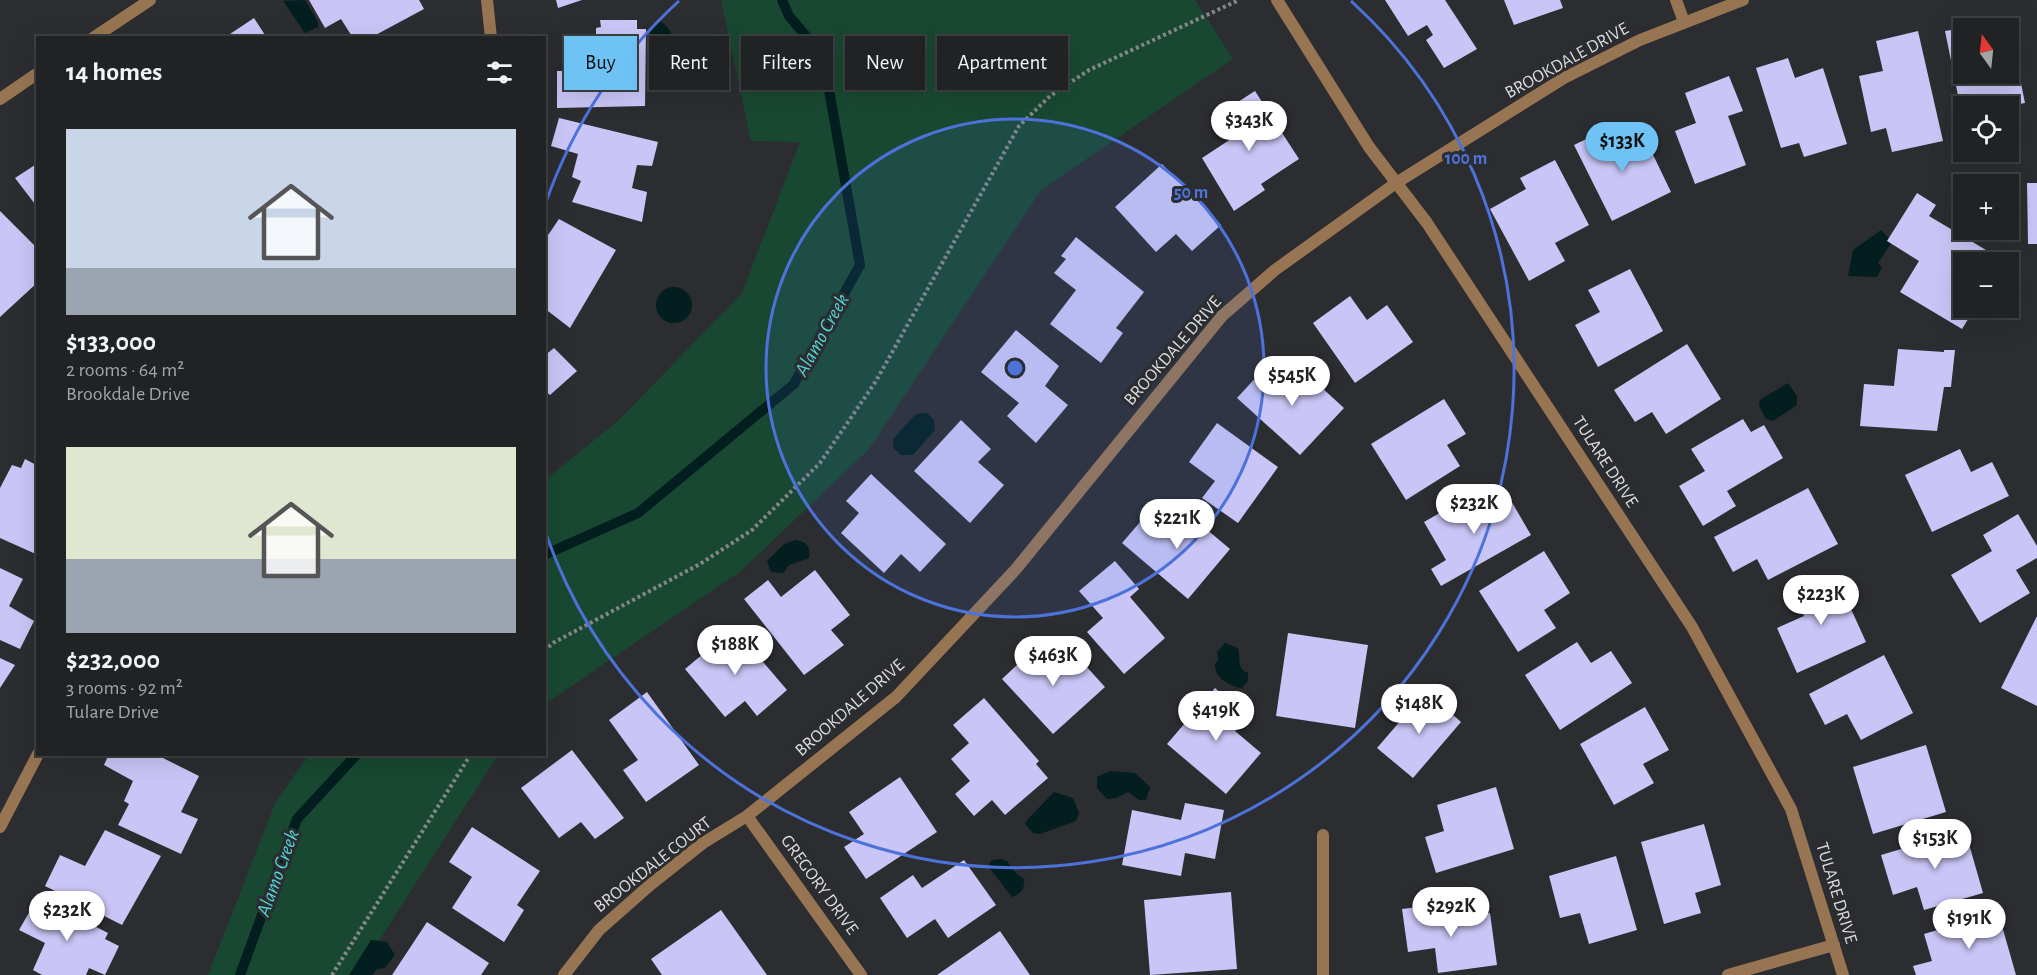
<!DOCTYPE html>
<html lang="en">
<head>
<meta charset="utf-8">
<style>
  :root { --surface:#212224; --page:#292a2c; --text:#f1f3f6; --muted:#a2a4a6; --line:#3e3f41; --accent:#6fc2f4 }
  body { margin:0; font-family:"Alegreya Sans",sans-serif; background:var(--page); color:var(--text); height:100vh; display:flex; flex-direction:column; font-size:22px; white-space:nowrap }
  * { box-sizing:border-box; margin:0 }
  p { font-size:20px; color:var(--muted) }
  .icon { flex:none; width:33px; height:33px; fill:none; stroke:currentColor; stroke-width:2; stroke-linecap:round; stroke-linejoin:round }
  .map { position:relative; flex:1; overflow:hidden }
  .sheet { position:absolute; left:36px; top:36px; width:510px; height:720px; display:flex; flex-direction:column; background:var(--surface); border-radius:0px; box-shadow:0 6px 24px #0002,0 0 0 2px var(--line) }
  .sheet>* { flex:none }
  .guide { position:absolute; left:564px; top:36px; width:570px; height:54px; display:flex; gap:12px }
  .needle { width:39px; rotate:345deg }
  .tools { position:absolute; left:1953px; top:18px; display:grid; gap:12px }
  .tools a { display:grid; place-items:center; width:66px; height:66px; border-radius:0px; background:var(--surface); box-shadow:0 6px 24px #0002,0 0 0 2px var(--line); font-size:30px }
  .price { position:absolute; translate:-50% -51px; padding:0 14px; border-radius:21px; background:#fff; color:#222; font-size:20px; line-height:39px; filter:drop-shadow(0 2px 3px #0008) }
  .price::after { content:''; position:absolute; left:50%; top:36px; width:18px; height:14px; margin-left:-9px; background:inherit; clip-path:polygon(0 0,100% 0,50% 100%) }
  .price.selected { background:var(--accent); color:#111 }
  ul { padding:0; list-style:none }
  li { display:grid; align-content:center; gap:12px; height:318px; padding:0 30px }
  li span { display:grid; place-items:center; height:186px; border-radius:0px; color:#555 }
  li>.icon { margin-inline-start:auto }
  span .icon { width:108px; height:108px; fill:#fffc; stroke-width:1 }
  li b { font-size:26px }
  h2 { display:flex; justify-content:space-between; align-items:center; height:72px; padding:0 30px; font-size:26px }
  .pill { padding:0 21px; border-radius:0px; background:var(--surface); box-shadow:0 6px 24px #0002,0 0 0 2px var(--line); font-size:21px; line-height:54px }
  .pill.selected { background:var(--accent); color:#111 }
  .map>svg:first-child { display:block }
  .green { fill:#184832 }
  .water { fill:#021e1e }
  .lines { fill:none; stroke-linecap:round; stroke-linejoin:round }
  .stream { stroke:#021e1e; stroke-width:10 }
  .building { fill:#c9c5f6 }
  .path { stroke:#86878a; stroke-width:4; stroke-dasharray:3 3; stroke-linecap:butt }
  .minor { stroke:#977552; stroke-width:12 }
  .tertiary { stroke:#977552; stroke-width:12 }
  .ring { fill:none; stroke:#4d72da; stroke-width:3 }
  .labels { text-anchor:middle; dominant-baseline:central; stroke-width:6; stroke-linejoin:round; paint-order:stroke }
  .street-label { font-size:18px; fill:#dcdddf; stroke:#2c2d30 }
  .water-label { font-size:20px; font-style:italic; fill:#51d6d8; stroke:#2c2d30 }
  .centre { fill:#4d72da; stroke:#2c2d30; stroke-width:3 }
  .ring-label { font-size:18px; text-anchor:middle; font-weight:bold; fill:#4d72da; stroke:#2c2d30; stroke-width:6; stroke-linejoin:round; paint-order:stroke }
</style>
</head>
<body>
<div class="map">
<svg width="2037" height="975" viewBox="0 0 2037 975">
  <rect width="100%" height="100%" fill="#2c2d30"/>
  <!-- green -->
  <path class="green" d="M721 0H1195L1233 59 1041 190 869 449 741 571 545 704V480L619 420 742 293 800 142 751 141Z
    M309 755H498L357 975H208L276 801Z"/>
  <!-- water -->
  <path class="water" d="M305 0 318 22V27L305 33 283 1Z
    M661 22C675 30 680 56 686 71L677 73 673 67 659 65 650 32 651 26Z
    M1881 230 1892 242 1878 263 1882 268 1877 277 1848 276 1853 250Z
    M656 305a18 18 0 1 1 36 0a18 18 0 1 1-36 0Z
    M1788 383 1797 396V405L1773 421 1766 419 1759 406 1760 400Z
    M922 413 928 414 934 420 935 430 913 455H901L894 449 893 439 915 415Z
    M795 540C807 541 811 548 809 558L789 565 783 573 771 572 767 561 784 544Z
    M1225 643 1238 648C1241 659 1236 668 1248 673V681L1242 688C1229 686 1214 678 1215 664L1218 660 1217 652Z
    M1110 771 1135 773 1150 787 1146 800H1139L1128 792 1116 798 1107 799 1097 788V777Z
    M1054 792 1073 798 1079 813 1076 821 1040 834 1033 833 1025 824 1027 820Z
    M1001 859 1007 861 1015 872 1024 879C1025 889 1021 894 1012 897L988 866 992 860Z
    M371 940 387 942 395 955 385 968 377 969 372 975H349Z"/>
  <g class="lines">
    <!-- stream -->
    <path class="stream" d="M544 555 638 513 794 384 860 265 823 56 789 16 782 0
      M240 975 297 819 357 754"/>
  </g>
  <!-- building -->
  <path class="building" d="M309 0H419L424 9 370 38H353L341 19 325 28Z
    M556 0H582L558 8Z
    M1385 0H1445L1477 49 1444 68 1426 40 1433 35 1427 25 1408 36Z
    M1504 0H1560L1563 8 1514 25Z
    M254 18 267 38H224Z
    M600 20H637V29H646L645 106 557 108V71H589L590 50H596V28L601 27Z
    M1984 23 1985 28H1964V27Z
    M1964 28V74H2008V45L2013 44 2025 103 2007 106H1964L1962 115 1945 31Z
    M1918 31 1943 141 1892 152 1886 128 1871 132 1859 76 1883 71 1876 41Z
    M1788 58 1795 78 1823 68 1847 144 1804 157 1799 143 1781 148 1756 68Z
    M1729 76 1743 111 1728 116 1746 165 1695 184 1675 131 1696 123 1685 93Z
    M1255 91 1299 159 1261 184 1265 190 1234 211 1202 158 1234 137 1219 114Z
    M559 118 658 142 652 166 637 165 632 188 647 192 642 222 572 202 581 181 572 177 578 154 551 146Z
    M1607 129 1616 147 1643 134 1671 192 1612 221 1574 145Z
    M1555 160 1589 225 1555 243 1565 261 1529 281 1490 209 1526 189 1520 178Z
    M38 163V208L15 178Z
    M1162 164 1221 225 1192 251 1176 234 1156 252 1115 207Z
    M2027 183H2037V244H2028Z
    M1917 193 1936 205 1929 216 2006 262H1964V308H1975L1962 329 1900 292 1919 261 1887 241Z
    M0 211 38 249V282L0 317Z
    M559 219 616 250 570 328 544 308V241Z
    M1076 237 1144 292 1116 328 1123 333 1101 363 1050 324 1076 290 1054 273 1066 259 1061 256Z
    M1630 269 1663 331 1598 367 1575 325 1600 312 1588 290Z
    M1350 296 1367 320 1387 305 1413 342 1355 383 1313 323Z
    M1016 330 1059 366 1045 386 1068 405 1036 443 1007 416 1019 403 981 372Z
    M1687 344 1721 399 1666 434 1652 412 1635 422 1614 390Z
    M554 348 577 371 550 395 544 390V356Z
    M1898 349 1944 352V350H1955L1951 387H1944L1937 431 1860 426 1864 384 1894 386Z
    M1296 364 1344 408 1300 455 1237 398 1260 373 1275 387Z
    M1444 399 1466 434 1447 445 1460 466 1406 500 1371 444Z
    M1743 419 1751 432 1764 425 1783 458 1727 491 1736 506 1703 526 1679 486 1705 471 1691 449Z
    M961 420 991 449 978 462 1004 485 970 523 914 471Z
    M1217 423 1278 467 1238 523 1202 498 1215 481 1189 462Z
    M1960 449 1971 472 1992 462 2009 496 1932 532 1905 475Z
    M25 459 38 466V555L0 538V488L12 465 21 468Z
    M871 474 946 544 920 572 901 554 884 573 841 533 859 513 846 501Z
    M1808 488 1838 544 1768 580 1757 559 1733 572 1714 537Z
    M1478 491 1489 511 1510 499 1531 535 1441 586 1431 569 1446 560 1424 522Z
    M1180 507 1230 549 1188 599 1122 543 1147 514 1163 527Z
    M2018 514 2037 546V558L2016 570 2030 593 1980 623 1951 575 1992 551 1983 535Z
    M1544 551 1570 593 1544 610 1556 628 1518 652 1479 591Z
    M1115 561 1139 589 1130 597 1165 638 1124 674 1087 632 1103 618 1079 591Z
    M0 568 23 579 9 606 34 621 20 649 0 640Z
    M815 570 850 615 831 630 844 645 804 675 744 599 768 580 781 597Z
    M1836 576 1866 642 1797 673 1777 628 1804 616 1795 594Z
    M2037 616V706L2001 688Z
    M734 628 787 690 757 716 745 701 725 717 685 669Z
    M1288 633 1368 645 1355 728 1276 716Z
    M1577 642 1591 663 1611 651 1632 683 1560 730 1525 675Z
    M1038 645 1060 669 1075 654 1105 687 1053 734 1002 679Z
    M1884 655 1913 713 1861 740 1847 714 1825 725 1809 694Z
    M0 658 15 665 0 688Z
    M1215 688 1248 717 1235 731 1261 753 1226 794 1167 744Z
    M1426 691 1461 722 1413 778 1377 748Z
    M647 692 699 765 646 802 623 770 638 760 609 720Z
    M984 698 1039 761 1036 764 1048 778 1005 815 992 800 974 816 955 794 970 781 951 759 969 743 953 725Z
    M1645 707 1669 750 1643 764 1654 783 1614 805 1580 744Z
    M1926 745 1946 812 1873 834 1853 767Z
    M572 750 624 818 595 839 581 822 559 838 521 788Z
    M109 754H162L161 757 199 776 181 812 198 819 181 854 118 825 129 804 124 801 133 781 104 765Z
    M900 777 937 832 866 879 844 847 864 834 849 812Z
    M1496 787 1514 849 1436 873 1425 837 1444 831 1437 805Z
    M1185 803 1224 810 1215 859 1185 853 1181 876 1122 865 1132 810 1181 820Z
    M1704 824 1721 885 1695 893 1701 913 1664 924 1641 842Z
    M472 827 540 871 517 905 524 910 504 942 452 908 472 877 449 862Z
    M105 830 161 856 122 925 45 886 60 855 85 866Z
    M1965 830 1983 893 1924 910 1917 887 1893 895 1881 855Z
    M1616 856 1637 930 1589 944 1580 913 1560 918 1549 876Z
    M964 860 996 905 948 938 935 919 907 938 880 898 913 875 922 888Z
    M1231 892 1237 969 1150 975 1144 900Z
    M38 897 108 933 105 939 119 946 105 975 89 968 86 975H42L33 970 45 943 19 930Z
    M1442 904 1444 919 1490 913 1497 965 1438 973 1435 948 1408 952 1402 909Z
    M721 910 767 975H662L651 959Z
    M1998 912 2016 975H1916L1913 966 1932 961 1924 934Z
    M427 922 489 963 481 975H392Z
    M1000 931 1030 975H937Z"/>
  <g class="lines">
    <!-- path -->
    <path class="path" d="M544 651 553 643 700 564 752 530 820 463 876 381 1019 126 1050 96 1089 70 1239 0
      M332 975 471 754"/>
    <!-- minor -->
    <path class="minor" d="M487 0 491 38
      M1676 0 1684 22
      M93 38 150 0
      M0 99 38 73
      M747 816 861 975
      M0 827 38 754
      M1323 835V975
      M564 975 599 930 650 885 703 843 747 816 896 697 1016 569 1222 316 1275 270 1396 183 1564 78 1640 40 1743 0
      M1728 975 1834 945"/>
    <!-- tertiary -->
    <path class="tertiary" d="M1277 0 1369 147 1427 223 1692 627 1791 809 1843 975"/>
  </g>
  <!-- distance rings -->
  <circle cx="1015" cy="368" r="249" fill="#4d72da" fill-opacity=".12"/>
  <g class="ring">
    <circle cx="1015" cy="368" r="249"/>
    <path d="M546 202A498 498 0 0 1 679 1M1351 1A498 498 0 1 1 546 534"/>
  </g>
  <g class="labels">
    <!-- street labels -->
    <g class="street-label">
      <text transform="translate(1567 61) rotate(-29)">BROOKDALE DRIVE</text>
      <text transform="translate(1173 351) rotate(-49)">BROOKDALE DRIVE</text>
      <text transform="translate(1605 462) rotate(57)">TULARE DRIVE</text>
      <text transform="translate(850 708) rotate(-41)">BROOKDALE DRIVE</text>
      <text transform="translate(653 865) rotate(-38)">BROOKDALE COURT</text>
      <text transform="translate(819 885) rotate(54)">GREGORY DRIVE</text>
      <text transform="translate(1836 893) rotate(73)">TULARE DRIVE</text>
    </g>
    <!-- water labels -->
    <g class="water-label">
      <text transform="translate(822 335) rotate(-61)">Alamo Creek</text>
      <text transform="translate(278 873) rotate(-70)">Alamo Creek</text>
    </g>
  </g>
  <circle cx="1015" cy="368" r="9" class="centre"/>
  <g class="ring-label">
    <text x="1466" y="164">100 m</text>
    <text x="1191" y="198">50 m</text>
  </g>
</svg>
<div class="tools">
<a><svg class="needle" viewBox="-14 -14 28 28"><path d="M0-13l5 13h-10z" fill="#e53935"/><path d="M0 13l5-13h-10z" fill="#a2a4a6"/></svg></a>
<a><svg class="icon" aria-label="locate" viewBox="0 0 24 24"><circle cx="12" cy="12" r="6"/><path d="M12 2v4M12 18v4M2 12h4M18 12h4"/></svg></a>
<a>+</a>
<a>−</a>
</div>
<b class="price" style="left:1249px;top:152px">$343K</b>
<b class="price selected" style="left:1622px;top:173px">$133K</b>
<b class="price" style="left:1292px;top:407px">$545K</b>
<b class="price" style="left:1474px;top:535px">$232K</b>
<b class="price" style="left:1177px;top:550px">$221K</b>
<b class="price" style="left:1821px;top:626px">$223K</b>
<b class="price" style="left:735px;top:676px">$188K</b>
<b class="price" style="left:1053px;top:687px">$463K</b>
<b class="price" style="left:1419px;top:735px">$148K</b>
<b class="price" style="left:1216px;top:742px">$419K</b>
<b class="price" style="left:1935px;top:870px">$153K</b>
<b class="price" style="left:1451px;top:938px">$292K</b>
<b class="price" style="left:67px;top:942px">$232K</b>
<b class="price" style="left:1969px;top:950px">$191K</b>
<div class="guide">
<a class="pill selected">Buy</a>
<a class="pill">Rent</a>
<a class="pill">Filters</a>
<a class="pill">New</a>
<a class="pill">Apartment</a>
</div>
<section class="sheet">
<h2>14 homes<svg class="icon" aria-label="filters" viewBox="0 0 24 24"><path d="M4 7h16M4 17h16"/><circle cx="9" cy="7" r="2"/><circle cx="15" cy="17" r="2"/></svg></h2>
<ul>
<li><span style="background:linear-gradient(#c9d6e8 75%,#9aa5b1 0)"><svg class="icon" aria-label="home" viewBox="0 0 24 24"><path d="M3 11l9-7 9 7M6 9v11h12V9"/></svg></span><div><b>$133,000</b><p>2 rooms · 64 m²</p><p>Brookdale Drive</p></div></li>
<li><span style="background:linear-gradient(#dfe7d0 60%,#9aa5b1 0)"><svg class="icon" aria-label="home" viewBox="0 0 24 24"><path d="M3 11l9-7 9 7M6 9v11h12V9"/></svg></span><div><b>$232,000</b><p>3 rooms · 92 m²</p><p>Tulare Drive</p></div></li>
</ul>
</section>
</div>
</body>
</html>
